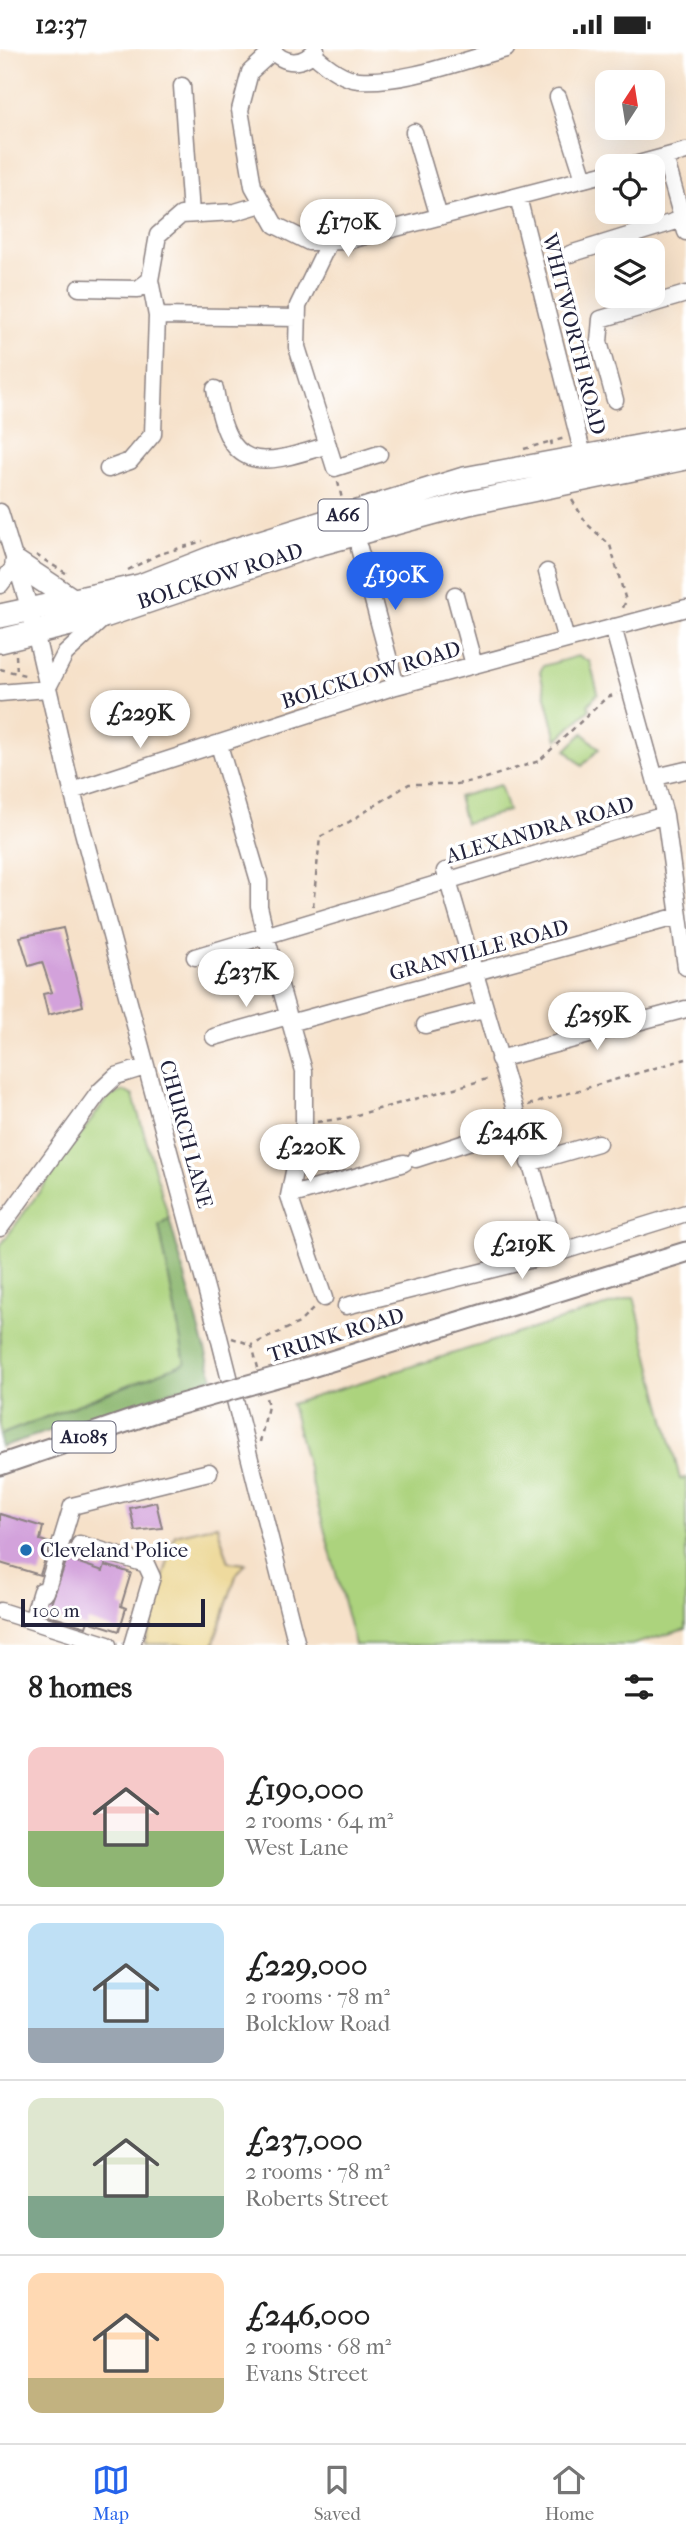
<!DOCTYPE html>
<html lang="en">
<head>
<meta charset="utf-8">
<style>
  :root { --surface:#fff; --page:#f2f2f2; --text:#222; --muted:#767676; --line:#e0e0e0; --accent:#2563eb }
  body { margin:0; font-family:"IM FELL French Canon",serif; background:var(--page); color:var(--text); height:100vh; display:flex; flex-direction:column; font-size:26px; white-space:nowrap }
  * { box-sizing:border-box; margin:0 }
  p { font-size:23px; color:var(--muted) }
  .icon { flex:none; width:38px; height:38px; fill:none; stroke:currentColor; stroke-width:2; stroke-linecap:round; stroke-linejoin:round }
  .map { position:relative; height:1596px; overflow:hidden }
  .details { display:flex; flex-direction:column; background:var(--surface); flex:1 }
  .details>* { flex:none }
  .needle { width:46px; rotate:12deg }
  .buttons { position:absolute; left:595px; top:21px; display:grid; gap:14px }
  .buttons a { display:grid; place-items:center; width:70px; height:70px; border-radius:14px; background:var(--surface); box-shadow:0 7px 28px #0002; font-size:35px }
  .scale { position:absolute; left:21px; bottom:18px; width:184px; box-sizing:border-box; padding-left:7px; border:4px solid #22223b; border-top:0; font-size:19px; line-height:24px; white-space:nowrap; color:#22223b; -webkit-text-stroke:5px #fff; paint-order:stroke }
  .price { position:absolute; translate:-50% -60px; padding:0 16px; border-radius:24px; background:#fff; color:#222; font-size:23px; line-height:46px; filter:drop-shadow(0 2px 4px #0008) }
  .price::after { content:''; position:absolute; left:50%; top:42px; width:21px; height:16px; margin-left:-10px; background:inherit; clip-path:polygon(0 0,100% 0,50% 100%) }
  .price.selected { background:var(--accent); color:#fff }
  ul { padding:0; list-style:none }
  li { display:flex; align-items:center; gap:21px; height:175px; padding:0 28px }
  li+li { border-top:2px solid var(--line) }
  li span { display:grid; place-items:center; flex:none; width:196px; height:140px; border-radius:14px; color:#555 }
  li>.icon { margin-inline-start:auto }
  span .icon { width:84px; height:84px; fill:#fffc; stroke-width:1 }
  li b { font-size:30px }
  h2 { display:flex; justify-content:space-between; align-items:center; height:84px; padding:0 28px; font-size:30px }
  .status { display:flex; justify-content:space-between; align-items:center; height:49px; padding:0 35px; background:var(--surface); direction:ltr }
  .status svg { height:19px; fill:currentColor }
  .dock { display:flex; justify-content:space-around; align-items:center; height:98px; border-top:2px solid var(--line); background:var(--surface); font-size:19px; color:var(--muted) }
  .dock a { display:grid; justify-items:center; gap:4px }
  .dock .selected { color:var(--accent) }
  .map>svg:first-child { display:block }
  .green { fill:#acd37d; stroke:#677a5c; stroke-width:2 }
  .forest { fill:#89b56c; stroke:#566c54; stroke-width:2 }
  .sand { fill:#eeda9e; stroke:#887e6c; stroke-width:2 }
  .building { fill:#d3a2db }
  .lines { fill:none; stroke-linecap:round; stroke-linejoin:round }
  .minor-casing { stroke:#8c8282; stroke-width:19 }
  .major-casing { stroke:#8c8282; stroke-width:23 }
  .highway-casing { stroke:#8c8282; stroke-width:26 }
  .path { stroke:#8c8282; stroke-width:2.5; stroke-dasharray:5 5; stroke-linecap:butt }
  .minor { stroke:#fff; stroke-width:16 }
  .major { stroke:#fff; stroke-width:19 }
  .highway { stroke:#fff; stroke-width:23 }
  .major-bridge-casing { stroke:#8c8282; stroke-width:23; stroke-linecap:butt }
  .major-bridge { stroke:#fff; stroke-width:19 }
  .poi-dot { fill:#1f6fb2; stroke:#fff; stroke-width:2.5 }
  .labels { text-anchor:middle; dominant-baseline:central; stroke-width:7; stroke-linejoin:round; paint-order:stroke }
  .shield { fill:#fff; stroke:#646476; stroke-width:2 }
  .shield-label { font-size:19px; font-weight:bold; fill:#22223b }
  .street-label { font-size:21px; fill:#22223b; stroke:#fff }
  .poi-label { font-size:21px; fill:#22223b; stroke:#fff; text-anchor:start }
</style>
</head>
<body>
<div class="status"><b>12:37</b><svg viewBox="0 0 49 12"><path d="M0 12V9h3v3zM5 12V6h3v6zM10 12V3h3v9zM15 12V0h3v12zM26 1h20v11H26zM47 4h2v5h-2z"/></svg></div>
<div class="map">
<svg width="686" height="1596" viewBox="0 0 686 1596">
  <rect width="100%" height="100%" fill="#fff"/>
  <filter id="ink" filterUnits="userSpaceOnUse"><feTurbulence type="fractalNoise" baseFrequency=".0143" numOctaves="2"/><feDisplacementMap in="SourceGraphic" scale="14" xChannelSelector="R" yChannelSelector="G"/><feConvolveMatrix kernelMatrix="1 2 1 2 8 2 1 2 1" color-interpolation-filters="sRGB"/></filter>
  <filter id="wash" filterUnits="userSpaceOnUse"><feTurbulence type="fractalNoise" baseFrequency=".00686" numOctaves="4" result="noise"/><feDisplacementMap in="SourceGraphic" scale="28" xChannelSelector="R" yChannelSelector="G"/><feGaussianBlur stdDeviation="1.57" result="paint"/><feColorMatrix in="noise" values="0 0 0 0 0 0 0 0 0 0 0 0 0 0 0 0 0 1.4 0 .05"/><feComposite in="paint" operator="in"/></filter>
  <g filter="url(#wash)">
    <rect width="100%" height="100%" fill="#f6e1c9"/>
    <!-- green -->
    <path class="green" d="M578 607 590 613 598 644 588 656 590 660 557 691 540 623 543 617Z
      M583 684 599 700 582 717 566 701Z
      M500 736 508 762 465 774 458 748Z
      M124 1042 133 1047 169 1169 159 1176 185 1314 0 1386V1197L108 1048Z
      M634 1248 680 1430 686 1429V1580L631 1596H355L291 1355Z"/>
    <!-- forest -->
    <path class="forest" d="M169 1169 213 1329 0 1398V1386L185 1314 159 1176Z"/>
    <!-- sand -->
    <path class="sand" d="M217 1476 229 1513 246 1515 237 1524 213 1596 145 1595 175 1486Z"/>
    <g id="blocks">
      <!-- building -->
      <path class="building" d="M63 879 83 957 48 966 43 945 52 943 42 913 29 917 20 888Z
        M156 1453 162 1479 135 1482 130 1459Z
        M0 1465 43 1478 40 1491 50 1494 40 1526 0 1514Z
        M67 1510 103 1522 105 1516 131 1524 121 1557 126 1559 119 1582 88 1572 86 1578 47 1566Z"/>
    </g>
  </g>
  <g filter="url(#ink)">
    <use href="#blocks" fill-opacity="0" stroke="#8c8282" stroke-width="2"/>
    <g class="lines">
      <defs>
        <path id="minor" d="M271 0C284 16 303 17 316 0
          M273 2 250 23 240 61 253 137 275 176 309 193 346 192 607 124
          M313 5C324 15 343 30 359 31 407 34 460 12 506 0
          M182 37 191 165
          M558 48 584 130
          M414 83 439 168
          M665 108 686 183
          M631 117 686 102
          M518 148 586 418
          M262 155 235 163 181 166 158 186 150 231 157 267 298 269
          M329 193 298 257 297 298 335 419 379 405
          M570 205 683 170
          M79 239 138 240 150 231
          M215 340C229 424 256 419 328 396
          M615 351 599 293 601 270 686 245
          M108 420 130 412 153 385 157 267
          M0 463 30 561 72 742 218 1284 297 1596
          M359 499 396 637
          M547 523 566 591
          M0 536 17 514
          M455 546 474 616
          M613 578 665 766 686 918
          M0 644 47 640 65 605 105 568
          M219 696 259 832V857L266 887 304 1022V1074L289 1147 324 1249
          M656 728 686 721
          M72 742 396 637 686 559
          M445 822 557 1204
          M195 908 665 766
          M290 974 679 867
          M425 976 483 961
          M214 988 288 967
          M499 1010 686 960
          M416 1110 517 1077
          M529 1114 598 1094
          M289 1147 404 1114
          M0 1179 100 1042 116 1027 145 1018
          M346 1257 557 1204 686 1164
          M80 1495 146 1515 152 1528 132 1596
          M0 1562 108 1596
          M32 1572 41 1542 46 1543 72 1457 209 1423"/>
        <path id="major" d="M305 1320 686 1203
          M0 1416 167 1359"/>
        <path id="highway" d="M17 514 74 552
          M0 567 140 537 219 506 464 430 686 389
          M0 592 107 566 307 498 469 454 686 409"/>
      </defs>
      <!-- minor casing -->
      <use href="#minor" class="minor-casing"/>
      <!-- major casing -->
      <use href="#major" class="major-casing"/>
      <!-- highway casing -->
      <use href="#highway" class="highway-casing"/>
      <!-- path -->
      <path class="path" d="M552 396 551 393 565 389
        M524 400 552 392
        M338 433 342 450
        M572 451 587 475 610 496 626 552 621 563
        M36 506 69 526
        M128 521 157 506 203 492
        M16 606 17 624
        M0 620 29 627
        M313 857 320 788 349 773 409 735H457L483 730 539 712 607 648 617 645
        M528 1056 686 1010
        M317 1073 346 1069 491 1029
        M232 1289 252 1296
        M258 1319 252 1296 299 1274 315 1258
        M260 1393 268 1357 265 1345"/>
      <!-- minor -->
      <use href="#minor" class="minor"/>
      <!-- major -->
      <use href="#major" class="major"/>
      <!-- highway -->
      <use href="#highway" class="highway"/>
      <defs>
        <path id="major-bridge" d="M167 1359 305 1320"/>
      </defs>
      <!-- major-bridge casing -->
      <use href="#major-bridge" class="major-bridge-casing"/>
      <!-- major-bridge -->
      <use href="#major-bridge" class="major-bridge"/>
    </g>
  </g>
  <!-- markers -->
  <circle class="poi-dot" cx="26" cy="1501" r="7"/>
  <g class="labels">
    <!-- shield labels -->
    <g class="shield">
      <rect x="318.5" y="450.5" width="49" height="31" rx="5"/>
      <rect x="52.5" y="1372.5" width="63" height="31" rx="5"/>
    </g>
    <g class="shield-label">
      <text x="343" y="466">A66</text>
      <text x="84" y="1388">A1085</text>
    </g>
    <!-- street labels -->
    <g class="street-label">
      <text transform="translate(574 285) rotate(76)">WHITWORTH ROAD</text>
      <text transform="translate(220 527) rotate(-18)">BOLCKOW ROAD</text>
      <text transform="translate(371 626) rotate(-17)">BOLCKLOW ROAD</text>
      <text transform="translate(540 781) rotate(-16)">ALEXANDRA ROAD</text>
      <text transform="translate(479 901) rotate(-15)">GRANVILLE ROAD</text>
      <text transform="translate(186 1085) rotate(75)">CHURCH LANE</text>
      <text transform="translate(336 1286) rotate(-17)">TRUNK ROAD</text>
    </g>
    <!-- poi labels -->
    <g class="poi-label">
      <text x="40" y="1501">Cleveland Police</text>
    </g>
  </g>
</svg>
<div class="buttons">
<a><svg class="needle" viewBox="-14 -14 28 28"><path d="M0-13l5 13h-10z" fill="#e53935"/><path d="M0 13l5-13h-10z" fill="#767676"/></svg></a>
<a><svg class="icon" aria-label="locate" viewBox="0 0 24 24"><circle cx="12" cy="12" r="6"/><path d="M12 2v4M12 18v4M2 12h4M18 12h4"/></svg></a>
<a><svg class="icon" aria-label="layers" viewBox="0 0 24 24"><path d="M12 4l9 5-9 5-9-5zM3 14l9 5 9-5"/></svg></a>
</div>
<div class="scale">100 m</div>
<b class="price" style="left:348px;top:210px">£170K</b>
<b class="price selected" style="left:395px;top:563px">£190K</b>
<b class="price" style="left:140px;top:701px">£229K</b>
<b class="price" style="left:246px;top:960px">£237K</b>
<b class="price" style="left:597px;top:1003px">£259K</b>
<b class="price" style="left:511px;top:1120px">£246K</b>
<b class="price" style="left:310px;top:1135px">£220K</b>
<b class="price" style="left:522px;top:1232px">£219K</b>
</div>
<section class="details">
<h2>8 homes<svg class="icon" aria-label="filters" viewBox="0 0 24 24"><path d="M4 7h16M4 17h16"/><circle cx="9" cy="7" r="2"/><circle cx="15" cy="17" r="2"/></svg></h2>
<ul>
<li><span style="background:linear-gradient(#f6c9c9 60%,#8fb573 0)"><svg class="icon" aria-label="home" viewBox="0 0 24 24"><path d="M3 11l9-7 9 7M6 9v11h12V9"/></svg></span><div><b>£190,000</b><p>2 rooms · 64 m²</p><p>West Lane</p></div></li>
<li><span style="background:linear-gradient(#bfe0f5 75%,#9aa5b1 0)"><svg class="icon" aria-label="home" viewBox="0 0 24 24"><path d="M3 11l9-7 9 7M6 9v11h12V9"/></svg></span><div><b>£229,000</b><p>2 rooms · 78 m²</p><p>Bolcklow Road</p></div></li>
<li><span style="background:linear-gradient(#dfe7d0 70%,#7fa58c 0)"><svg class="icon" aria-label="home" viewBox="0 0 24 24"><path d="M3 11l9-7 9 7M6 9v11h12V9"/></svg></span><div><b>£237,000</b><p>2 rooms · 78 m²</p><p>Roberts Street</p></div></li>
<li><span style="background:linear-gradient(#ffd9b3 75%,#c2b280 0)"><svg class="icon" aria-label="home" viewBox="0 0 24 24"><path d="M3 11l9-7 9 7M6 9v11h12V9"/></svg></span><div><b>£246,000</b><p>2 rooms · 68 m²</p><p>Evans Street</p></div></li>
</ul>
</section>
<nav class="dock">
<a class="selected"><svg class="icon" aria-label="map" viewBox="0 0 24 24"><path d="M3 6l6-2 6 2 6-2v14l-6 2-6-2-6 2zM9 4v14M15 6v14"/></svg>Map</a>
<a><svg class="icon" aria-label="saved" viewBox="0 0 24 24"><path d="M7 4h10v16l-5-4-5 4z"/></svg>Saved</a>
<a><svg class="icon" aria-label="home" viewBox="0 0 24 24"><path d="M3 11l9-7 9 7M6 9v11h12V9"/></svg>Home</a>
</nav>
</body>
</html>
